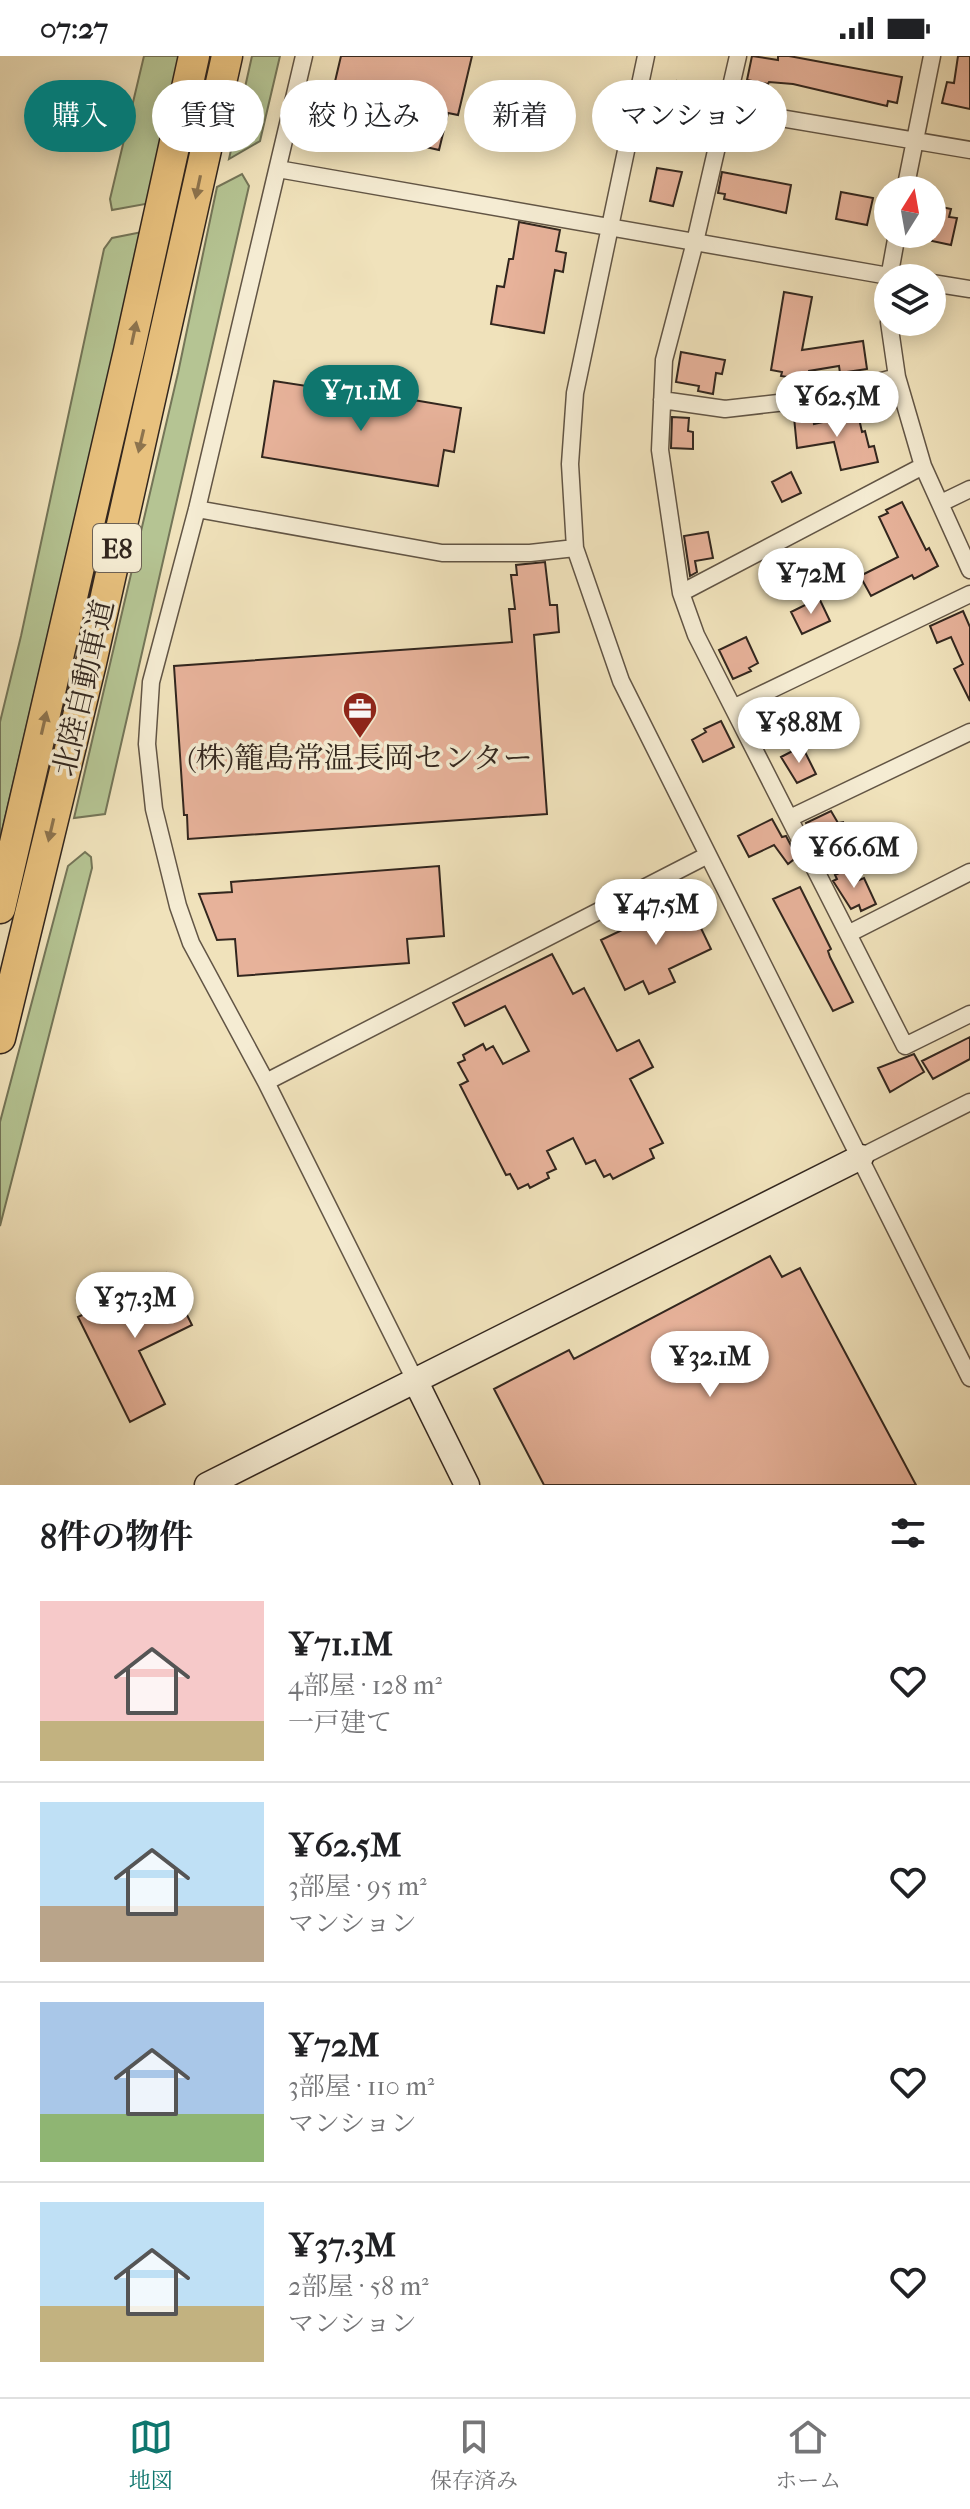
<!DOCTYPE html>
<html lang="ja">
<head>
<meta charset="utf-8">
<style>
  :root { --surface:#fff; --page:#f6f6f6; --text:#202124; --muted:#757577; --line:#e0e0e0; --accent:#0f766e }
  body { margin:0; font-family:"IM FELL French Canon","Noto Serif JP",serif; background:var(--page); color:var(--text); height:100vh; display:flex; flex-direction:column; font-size:30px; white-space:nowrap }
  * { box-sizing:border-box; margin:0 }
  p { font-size:26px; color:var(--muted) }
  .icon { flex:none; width:44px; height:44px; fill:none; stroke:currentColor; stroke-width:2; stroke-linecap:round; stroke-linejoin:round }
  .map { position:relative; height:1429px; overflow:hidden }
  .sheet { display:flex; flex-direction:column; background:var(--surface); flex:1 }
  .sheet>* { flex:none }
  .banner { position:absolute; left:24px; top:24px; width:922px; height:72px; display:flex; gap:16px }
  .needle { width:52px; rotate:11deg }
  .fabs { position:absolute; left:874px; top:120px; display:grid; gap:16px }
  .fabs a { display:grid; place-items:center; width:72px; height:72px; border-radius:50%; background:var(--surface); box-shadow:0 4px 20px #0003; font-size:40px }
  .price { position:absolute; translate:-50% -68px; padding:0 18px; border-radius:28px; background:#fff; color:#222; font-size:26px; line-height:52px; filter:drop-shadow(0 2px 4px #0008) }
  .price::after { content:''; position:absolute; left:50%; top:48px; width:24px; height:18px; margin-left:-12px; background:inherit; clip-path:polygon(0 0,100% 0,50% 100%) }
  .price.current { background:var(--accent); color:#fff }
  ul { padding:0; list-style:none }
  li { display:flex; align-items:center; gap:24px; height:200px; padding:0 40px }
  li+li { border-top:2px solid var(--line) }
  li span { display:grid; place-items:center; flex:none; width:224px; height:160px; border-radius:0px; color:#555 }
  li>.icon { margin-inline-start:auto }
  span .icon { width:96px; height:96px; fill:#fffc; stroke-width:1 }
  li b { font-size:34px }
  h2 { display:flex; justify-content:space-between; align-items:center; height:96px; padding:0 40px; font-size:34px }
  .chip { padding:0 28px; border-radius:36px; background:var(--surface); box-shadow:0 4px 20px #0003; font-size:28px; line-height:72px }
  .chip.current { background:var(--accent); color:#fff }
  .status { display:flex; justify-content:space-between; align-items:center; height:56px; padding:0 40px; background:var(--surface); direction:ltr }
  .status svg { height:22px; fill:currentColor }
  .dock { display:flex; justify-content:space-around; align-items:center; height:112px; border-top:2px solid var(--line); background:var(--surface); font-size:22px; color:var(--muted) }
  .dock a { display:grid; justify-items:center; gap:4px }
  .dock .current { color:var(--accent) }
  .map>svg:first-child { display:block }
  .green { fill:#b5c493; stroke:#747558; stroke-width:2 }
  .building { fill:#e7b29a; stroke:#32261e; stroke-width:2 }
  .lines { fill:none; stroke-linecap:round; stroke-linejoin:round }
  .street-casing { stroke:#625545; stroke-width:19 }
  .secondary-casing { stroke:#32261e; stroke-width:27 }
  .highway-casing { stroke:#32261e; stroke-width:33 }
  .street { stroke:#f5ecd3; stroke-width:16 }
  .secondary { stroke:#f5ecd3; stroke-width:24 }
  .highway { stroke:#e8c17e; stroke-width:30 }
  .oneway { fill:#8d744e }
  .labels { text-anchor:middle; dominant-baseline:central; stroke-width:7; stroke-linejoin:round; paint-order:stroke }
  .shield { fill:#f5ecd3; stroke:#6c6154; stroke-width:2 }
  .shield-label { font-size:28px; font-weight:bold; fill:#32261e }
  .street-label { font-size:30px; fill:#32261e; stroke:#f5ecd3 }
  .poi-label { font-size:30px; fill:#32261e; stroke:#f5ecd3 }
</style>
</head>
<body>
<div class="status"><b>07:27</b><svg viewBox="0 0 49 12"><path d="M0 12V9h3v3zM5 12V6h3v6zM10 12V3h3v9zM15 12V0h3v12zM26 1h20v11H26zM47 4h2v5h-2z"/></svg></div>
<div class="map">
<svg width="970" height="1429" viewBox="0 0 970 1429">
  <rect width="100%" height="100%" fill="#f0e2bb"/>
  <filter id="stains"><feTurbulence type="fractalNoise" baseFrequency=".0025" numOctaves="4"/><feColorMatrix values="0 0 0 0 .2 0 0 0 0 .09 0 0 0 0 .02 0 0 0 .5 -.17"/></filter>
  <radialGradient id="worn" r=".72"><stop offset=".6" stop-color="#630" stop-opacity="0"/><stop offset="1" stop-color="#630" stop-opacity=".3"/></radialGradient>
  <!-- green -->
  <path class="green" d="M144 0H181L151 147 112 154 110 143Z
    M252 0H280L260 85 229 103Z
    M242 118 249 130 105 758 74 762 178 317 217 131Z
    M142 176 0 784V666L21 580 104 193 112 182Z
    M85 796 91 801 92 812 0 1170V1066L68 810Z"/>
  <!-- building -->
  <path class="building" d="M341 0H472L458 59 448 57 439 94 325 68Z
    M752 0 778 4V0H789L902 21 897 47 888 45 887 50 793 28 769 26 768 28 747 24Z
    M958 0H970V53L942 47 947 26 954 27Z
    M677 25 695 29 690 53 671 50Z
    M657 112 682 116 673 150 650 145Z
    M722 116 791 129 786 157 724 143 725 138 718 137Z
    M841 136 873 142 867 169 836 163Z
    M932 149 951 153 949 161 957 162 951 189 932 185Z
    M519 166 560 174 556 195 566 197 563 216 555 214 544 277 491 268 497 230 504 231 509 203H513Z
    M784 236 812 241 802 294 863 285 867 313 840 317 839 310 809 315 807 324 781 320 782 316 771 314Z
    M681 296 725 304 722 318 716 317 713 338 698 335 699 330 676 326Z
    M274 325 320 332 319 338 365 346 366 336 461 352 454 396 444 394 438 430 262 401Z
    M812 358 814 368 858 358 862 376 865 375 869 391 874 390 878 406 841 414 834 386 797 392 794 361Z
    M672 361 689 362 688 375 693 376V393L671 392Z
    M791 416 801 437 782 446 772 426Z
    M902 446 926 494 929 492 938 510 914 523 912 519 871 540 860 520 898 501 879 461 888 457 886 454Z
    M708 476 713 502 695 505 697 516 690 520 684 480Z
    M545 506 550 549H557L559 576 534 579 547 758 188 783 187 759H184L174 610 512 586 509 553H515L511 519H517L516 509Z
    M819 542 830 565 802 578 791 556Z
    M963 555 970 571V645L954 613 963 608 951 581 937 587 930 570Z
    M746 581 758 607 749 612 751 615 733 623 719 594Z
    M721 665 734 691 703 706 692 684 706 676 704 673Z
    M802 690 816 718 797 727 781 701Z
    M831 755 838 767 844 766 839 769 845 780 821 793 817 786 815 788 806 767Z
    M772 763 782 781 786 780 797 801 788 808 774 789 749 801 738 780Z
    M439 810 444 880 407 883 409 907 238 920 235 883 217 884 199 838 232 836 231 826Z
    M851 811 857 825 864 822 876 848 861 855 859 849 851 853 833 825 837 823 835 819Z
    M800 831 831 893 828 895 830 901 853 946 833 955 773 843Z
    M687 843 711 893 669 913 675 926 649 938 643 925 625 934 601 884Z
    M552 898 573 938 584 932 617 995 639 984 653 1011 630 1023 663 1087 650 1093 654 1102 613 1123 610 1118 604 1121 595 1104 586 1108 573 1082 547 1095 556 1113 547 1117 549 1122 530 1132 528 1128 518 1133 510 1118 506 1119 460 1029 468 1025 458 1007 465 1004 463 999 483 988 486 994 493 990 503 1008 529 995 505 950 465 970 453 947Z
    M970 981V1003L933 1023 922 1005Z
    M914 998 924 1016 890 1036 878 1012Z
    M770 1200 782 1221 800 1212 916 1429H544L494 1333 569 1294 574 1303Z
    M166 1217 192 1269 139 1295 165 1348 130 1366 78 1261Z"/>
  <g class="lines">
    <defs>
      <path id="street" d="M304 0 197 453 151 626 147 688 154 753 178 850 191 887 266 1026 416 1326
        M646 0 575 337 570 408 575 492 621 625 970 1322
        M738 0 695 186 664 304 660 394 681 537 696 579 905 990 970 958
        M727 53 970 94
        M278 113 900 222
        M905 134 932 0
        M889 222 897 178
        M932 227 970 233
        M889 266 897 321 923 410 970 514
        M662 344 725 353 813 343 897 321
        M941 447 970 433
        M197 453 442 497H530L575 492
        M681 537 923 410
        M735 651 970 538
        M790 762 970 676
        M848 878 970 816
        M266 1026 708 799
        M861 1101 970 1046"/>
      <path id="secondary" d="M416 1326 467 1429
        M207 1429 861 1101"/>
      <path id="highway" d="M0 852 129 295 194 0
        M0 982 91 607 227 0"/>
    </defs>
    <!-- street casing -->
    <use href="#street" class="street-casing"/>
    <!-- secondary casing -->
    <use href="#secondary" class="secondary-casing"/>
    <!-- highway casing -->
    <use href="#highway" class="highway-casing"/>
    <!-- street -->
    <use href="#street" class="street"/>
    <!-- secondary -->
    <use href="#secondary" class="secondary"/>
    <!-- highway -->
    <use href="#highway" class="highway"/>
  </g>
  <!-- one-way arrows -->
  <defs><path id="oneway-solid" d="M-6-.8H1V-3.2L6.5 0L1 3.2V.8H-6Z" transform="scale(2)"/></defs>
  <g class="oneway">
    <use href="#oneway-solid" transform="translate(198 131) rotate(102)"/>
    <use href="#oneway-solid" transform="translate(134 277) rotate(-78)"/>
    <use href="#oneway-solid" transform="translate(141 385) rotate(103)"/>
    <use href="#oneway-solid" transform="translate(44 667) rotate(-77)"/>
    <use href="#oneway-solid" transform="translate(51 774) rotate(103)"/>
  </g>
  <!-- icons -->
  <defs>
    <symbol id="office-pin" viewBox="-11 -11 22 30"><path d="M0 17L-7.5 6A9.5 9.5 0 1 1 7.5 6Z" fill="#8f2418" stroke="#f5ecd3"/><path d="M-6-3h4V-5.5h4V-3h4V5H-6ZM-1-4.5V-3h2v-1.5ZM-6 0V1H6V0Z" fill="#fff"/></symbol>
  </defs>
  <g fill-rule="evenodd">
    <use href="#office-pin" x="340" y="633" width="40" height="54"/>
  </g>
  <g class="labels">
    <!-- shield labels -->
    <rect class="shield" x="93" y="468" width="48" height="48" rx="6"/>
    <g class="shield-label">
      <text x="117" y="492">E8</text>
    </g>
    <!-- street labels -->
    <g class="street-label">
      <text transform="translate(84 632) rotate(-77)">北陸自動車道</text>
    </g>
    <!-- poi labels -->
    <g class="poi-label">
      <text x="360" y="702">(株)籠島常温長岡センター</text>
    </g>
  </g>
  <rect width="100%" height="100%" filter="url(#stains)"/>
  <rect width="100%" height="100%" fill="url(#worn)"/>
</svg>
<div class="fabs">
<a><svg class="needle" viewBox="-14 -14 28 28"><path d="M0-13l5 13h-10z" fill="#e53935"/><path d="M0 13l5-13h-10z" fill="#757577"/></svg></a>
<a><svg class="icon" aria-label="layers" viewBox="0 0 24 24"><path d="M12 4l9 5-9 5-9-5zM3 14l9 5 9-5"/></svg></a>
</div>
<b class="price current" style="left:361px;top:377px">¥71.1M</b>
<b class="price" style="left:837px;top:383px">¥62.5M</b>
<b class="price" style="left:811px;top:560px">¥72M</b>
<b class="price" style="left:799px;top:709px">¥58.8M</b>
<b class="price" style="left:854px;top:834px">¥66.6M</b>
<b class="price" style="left:656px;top:891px">¥47.5M</b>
<b class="price" style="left:135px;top:1284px">¥37.3M</b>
<b class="price" style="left:710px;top:1343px">¥32.1M</b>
<div class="banner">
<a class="chip current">購入</a>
<a class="chip">賃貸</a>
<a class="chip">絞り込み</a>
<a class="chip">新着</a>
<a class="chip">マンション</a>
</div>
</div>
<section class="sheet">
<h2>8件の物件<svg class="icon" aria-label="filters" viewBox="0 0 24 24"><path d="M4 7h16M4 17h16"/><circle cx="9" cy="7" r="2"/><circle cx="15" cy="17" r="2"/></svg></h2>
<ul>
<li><span style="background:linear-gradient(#f6c9c9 75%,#c2b280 0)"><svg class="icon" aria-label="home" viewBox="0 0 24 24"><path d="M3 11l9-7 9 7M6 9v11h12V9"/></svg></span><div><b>¥71.1M</b><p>4部屋 · 128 m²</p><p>一戸建て</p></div><svg class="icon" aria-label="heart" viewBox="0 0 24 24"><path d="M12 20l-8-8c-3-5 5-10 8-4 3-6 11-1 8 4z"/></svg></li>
<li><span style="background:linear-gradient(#bfe0f5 65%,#b9a48a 0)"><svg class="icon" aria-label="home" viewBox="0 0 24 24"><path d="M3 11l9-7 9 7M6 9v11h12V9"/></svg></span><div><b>¥62.5M</b><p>3部屋 · 95 m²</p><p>マンション</p></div><svg class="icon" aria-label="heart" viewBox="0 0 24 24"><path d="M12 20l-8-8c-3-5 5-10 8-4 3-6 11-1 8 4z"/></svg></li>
<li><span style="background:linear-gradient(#a9c7e8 70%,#8fb573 0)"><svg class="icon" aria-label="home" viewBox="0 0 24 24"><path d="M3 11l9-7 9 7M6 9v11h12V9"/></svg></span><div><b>¥72M</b><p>3部屋 · 110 m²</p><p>マンション</p></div><svg class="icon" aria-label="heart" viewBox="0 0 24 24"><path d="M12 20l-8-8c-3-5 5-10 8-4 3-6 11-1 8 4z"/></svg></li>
<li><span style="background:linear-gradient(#bfe0f5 65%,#c2b280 0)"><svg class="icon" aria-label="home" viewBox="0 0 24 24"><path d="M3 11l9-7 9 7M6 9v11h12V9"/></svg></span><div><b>¥37.3M</b><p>2部屋 · 58 m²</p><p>マンション</p></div><svg class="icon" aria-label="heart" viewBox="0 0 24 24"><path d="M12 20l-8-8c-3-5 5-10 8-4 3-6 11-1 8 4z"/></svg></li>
</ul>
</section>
<nav class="dock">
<a class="current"><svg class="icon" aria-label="map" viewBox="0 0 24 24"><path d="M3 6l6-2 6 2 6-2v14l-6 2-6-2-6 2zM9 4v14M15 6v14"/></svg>地図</a>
<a><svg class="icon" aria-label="saved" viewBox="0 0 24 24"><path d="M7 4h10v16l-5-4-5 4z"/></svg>保存済み</a>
<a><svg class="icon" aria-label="home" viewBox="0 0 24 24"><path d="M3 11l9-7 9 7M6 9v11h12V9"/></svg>ホーム</a>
</nav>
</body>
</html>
